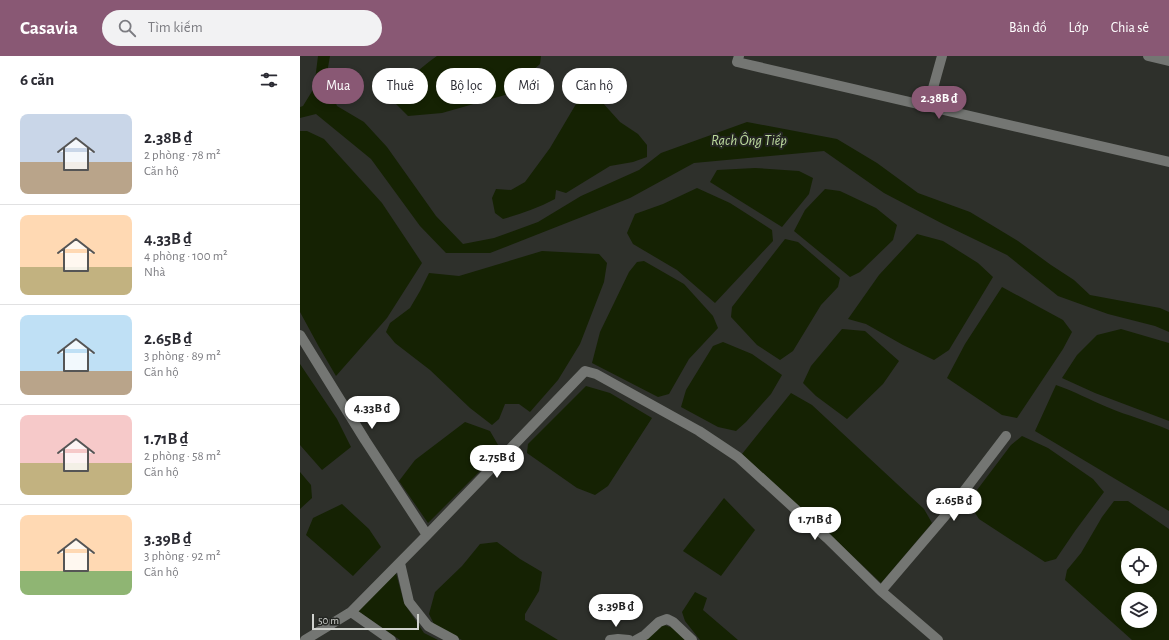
<!DOCTYPE html>
<html lang="vi">
<head>
<meta charset="utf-8">
<style>
  :root { --surface:#fff; --page:#f2f2f3; --text:#2b2b33; --muted:#7c7c81; --line:#e1e1e2; --accent:#895874 }
  body { margin:0; font-family:"Alegreya Sans",sans-serif; background:var(--page); color:var(--text); height:100vh; display:flex; flex-direction:column; font-size:15px; white-space:nowrap }
  * { box-sizing:border-box; margin:0 }
  p { font-size:13px; color:var(--muted) }
  .icon { flex:none; width:22px; height:22px; fill:none; stroke:currentColor; stroke-width:2; stroke-linecap:round; stroke-linejoin:round }
  .map { position:relative; flex:1; overflow:hidden }
  .details { display:flex; flex-direction:column; background:var(--surface); width:300px }
  .details>* { flex:none }
  .banner { position:absolute; left:12px; top:12px; width:380px; height:36px; display:flex; gap:8px }
  .buttons { position:absolute; left:821px; top:492px; display:grid; gap:8px }
  .buttons a { display:grid; place-items:center; width:36px; height:36px; border-radius:50%; background:var(--surface); box-shadow:0 2px 6px #0003; font-size:20px }
  .scale { position:absolute; left:12px; bottom:10px; width:107px; box-sizing:border-box; padding-left:4px; border:2px solid #d0d2ce; border-top:0; font-size:11px; line-height:14px; white-space:nowrap; color:#d0d2ce; -webkit-text-stroke:3px #242622; paint-order:stroke }
  .price { position:absolute; translate:-50% -34px; padding:0 9px; border-radius:14px; background:#fff; color:#222; font-size:13px; line-height:26px; filter:drop-shadow(0 1px 2px #0008) }
  .price::after { content:''; position:absolute; left:50%; top:24px; width:12px; height:9px; margin-left:-6px; background:inherit; clip-path:polygon(0 0,100% 0,50% 100%) }
  .price.on { background:var(--accent); color:#fff }
  ul { padding:0; list-style:none }
  li { display:flex; align-items:center; gap:12px; height:100px; padding:0 20px }
  li+li { border-top:1px solid var(--line) }
  li span { display:grid; place-items:center; flex:none; width:112px; height:80px; border-radius:8px; color:#555 }
  li>.icon { margin-inline-start:auto }
  span .icon { width:48px; height:48px; fill:#fffc; stroke-width:1 }
  li b { font-size:17px }
  h2 { display:flex; justify-content:space-between; align-items:center; height:48px; padding:0 20px; font-size:17px }
  .pill { padding:0 14px; border-radius:18px; background:var(--surface); box-shadow:0 2px 6px #0003; font-size:14px; line-height:36px }
  .pill.on { background:var(--accent); color:#fff }
  header { display:flex; align-items:center; gap:24px; box-sizing:border-box; height:56px; padding:0 20px; background:var(--accent); color:#fff }
  header strong { font-size:19px }
  nav { display:flex; gap:22px; margin-inline-start:auto; font-size:14px }
  .search { width:280px; height:36px; background:var(--page); display:flex; align-items:center; gap:10px; box-sizing:border-box; padding:0 14px; border-radius:22px; color:var(--muted); font-size:15px }
  main { display:flex; flex:1; min-height:0 }
  .map>svg:first-child { display:block }
  .water { fill:#152203; fill-rule:evenodd }
  .lines { fill:none; stroke-linecap:round; stroke-linejoin:round }
  .minor { stroke:#747673; stroke-width:10 }
  .labels { text-anchor:middle; dominant-baseline:central; stroke-width:4; stroke-linejoin:round; paint-order:stroke }
  .water-label { font-size:15px; font-style:italic; fill:#bcda9e; stroke:#242622 }
</style>
</head>
<body>
<header>
<strong>Casavia</strong>
<div class="search"><svg class="icon" aria-label="search" viewBox="0 0 24 24"><circle cx="10" cy="10" r="6"/><path d="M15 15l6 6"/></svg>Tìm kiếm</div>
<nav><a>Bản đồ</a><a>Lớp</a><a>Chia sẻ</a></nav>
</header>
<main>
<section class="details">
<h2>6 căn<svg class="icon" aria-label="filters" viewBox="0 0 24 24"><path d="M4 7h16M4 17h16"/><circle cx="9" cy="7" r="2"/><circle cx="15" cy="17" r="2"/></svg></h2>
<ul>
<li><span style="background:linear-gradient(#c9d6e8 60%,#b9a48a 0)"><svg class="icon" aria-label="home" viewBox="0 0 24 24"><path d="M3 11l9-7 9 7M6 9v11h12V9"/></svg></span><div><b>2.38B ₫</b><p>2 phòng · 78 m²</p><p>Căn hộ</p></div></li>
<li><span style="background:linear-gradient(#ffd9b3 65%,#c2b280 0)"><svg class="icon" aria-label="home" viewBox="0 0 24 24"><path d="M3 11l9-7 9 7M6 9v11h12V9"/></svg></span><div><b>4.33B ₫</b><p>4 phòng · 100 m²</p><p>Nhà</p></div></li>
<li><span style="background:linear-gradient(#bfe0f5 70%,#b9a48a 0)"><svg class="icon" aria-label="home" viewBox="0 0 24 24"><path d="M3 11l9-7 9 7M6 9v11h12V9"/></svg></span><div><b>2.65B ₫</b><p>3 phòng · 89 m²</p><p>Căn hộ</p></div></li>
<li><span style="background:linear-gradient(#f6c9c9 60%,#c2b280 0)"><svg class="icon" aria-label="home" viewBox="0 0 24 24"><path d="M3 11l9-7 9 7M6 9v11h12V9"/></svg></span><div><b>1.71B ₫</b><p>2 phòng · 58 m²</p><p>Căn hộ</p></div></li>
<li><span style="background:linear-gradient(#ffd9b3 70%,#8fb573 0)"><svg class="icon" aria-label="home" viewBox="0 0 24 24"><path d="M3 11l9-7 9 7M6 9v11h12V9"/></svg></span><div><b>3.39B ₫</b><p>3 phòng · 92 m²</p><p>Căn hộ</p></div></li>
</ul>
</section>
<div class="map">
<svg width="869" height="584" viewBox="0 0 869 584">
  <rect width="100%" height="100%" fill="#2e302b"/>
  <!-- water -->
  <path class="water" d="M18 0H30L26 23 37 50 64 66 87 91 136 160 163 188 194 182 238 166 281 140 339 114 361 97 447 66 537 83 577 107 618 137 670 156 718 185 751 209 774 224 790 239 860 252 869 256V276L855 270 808 258 758 240 707 199 643 168 584 137 524 95 394 107 330 142 190 197H146L120 170 71 103 16 58 0 62V51L3 50 14 32Z
    M137 0H241L240 8 205 39 142 57 108 60 91 43C104 26 120 12 137 0Z
    M288 44 302 46 320 66 338 78 347 89V101L333 106 310 110 266 137 256 134 255 143C238 152 221 158 203 163L195 157 192 142 196 133 211 134 225 126 250 92 276 48Z
    M0 75H7L24 83 82 147 122 207 87 262 36 320 19 291 0 256Z
    M455 112 499 115 513 122 509 138 482 171 410 126 417 114Z
    M397 132 430 147 472 174 473 185 415 247 377 214 333 188 327 177 335 158 363 148Z
    M525 133 540 135 576 152 597 169 593 184 560 216 550 221 494 175 505 154Z
    M617 178 643 185 678 207 693 221 649 294 634 304 603 289 566 268 548 263 579 219Z
    M485 183 498 186 540 222 538 231 521 249 493 295 480 304 457 289 431 261 432 251Z
    M242 195 299 198 307 207 304 226 280 288 258 324 230 356 219 348H205L199 363 192 369 170 352 130 314 95 287 86 276 90 267 110 252 120 235 129 217 159 220Z
    M344 205 384 228 413 260 418 272 389 303 369 338 358 341 292 307 300 276 329 216 337 206Z
    M702 231 763 264 772 276 763 293 717 362 702 359 647 322 665 288Z
    M542 273 565 275 599 305 583 328 547 363 516 340 503 327 511 310Z
    M821 273 869 287V365L795 337 762 322 777 299 797 279Z
    M423 286 452 298 482 319 471 338 446 366 436 375 418 371 381 351 386 334 413 290Z
    M0 308 37 363 51 391 22 414 0 389Z
    M756 329C774 335 790 344 807 351 828 360 849 365 869 374V455L735 375Z
    M286 330 310 337 352 362 308 430 295 439 277 432 227 397 228 388Z
    M491 337 512 349 624 453 632 467 581 527 538 486 442 398Z
    M165 366 190 375 201 394 128 467 99 425 115 404Z
    M722 380 748 392 793 423 804 436 775 475 756 503 745 506 679 463 670 449 674 438 711 389Z
    M0 416 11 429 12 442 0 453Z
    M424 442 455 474 421 520 383 495Z
    M814 445H828L869 473V584H832L765 524 767 514 781 497 802 461ZM828 499H850V521H828ZM828 543H850V565H828Z
    M42 448 69 473 81 491 53 520 6 479 13 462Z
    M197 486 220 503 242 516 239 535 225 558V564L258 584H162L135 570 129 558 135 536 162 510 180 488Z
    M96 517 104 547 124 577 138 584H100L58 555Z
    M395 536 407 542 403 554 438 584H400L385 565 382 556Z
    M358 567 379 574 388 584H341Z"/>
  <g class="lines">
    <!-- minor -->
    <path class="minor" d="M439 0 437 6 869 106
      M848 0 869 5
      M628 50 642 0
      M0 279 65 384 127 479
      M100 507 109 546 128 570 154 584
      M581 535 645 460 706 380
      M51 556 91 584
      M5 584 51 556 127 479 285 315 296 318 399 375 438 401 527 482 581 535 638 584
      M310 584 318 583 329 584
      M336 584 345 579 359 566 367 563 373 566 392 584"/>
  </g>
  <g class="labels">
    <!-- water labels -->
    <g class="water-label">
      <text x="449" y="84">Rạch Ông Tiếp</text>
    </g>
  </g>
</svg>
<div class="buttons">
<a><svg class="icon" aria-label="locate" viewBox="0 0 24 24"><circle cx="12" cy="12" r="6"/><path d="M12 2v4M12 18v4M2 12h4M18 12h4"/></svg></a>
<a><svg class="icon" aria-label="layers" viewBox="0 0 24 24"><path d="M12 4l9 5-9 5-9-5zM3 14l9 5 9-5"/></svg></a>
</div>
<div class="scale">50 m</div>
<b class="price on" style="left:639px;top:64px">2.38B ₫</b>
<b class="price" style="left:72px;top:374px">4.33B ₫</b>
<b class="price" style="left:197px;top:423px">2.75B ₫</b>
<b class="price" style="left:654px;top:466px">2.65B ₫</b>
<b class="price" style="left:515px;top:485px">1.71B ₫</b>
<b class="price" style="left:316px;top:572px">3.39B ₫</b>
<div class="banner">
<a class="pill on">Mua</a>
<a class="pill">Thuê</a>
<a class="pill">Bộ lọc</a>
<a class="pill">Mới</a>
<a class="pill">Căn hộ</a>
</div>
</div>
</main>
</body>
</html>
